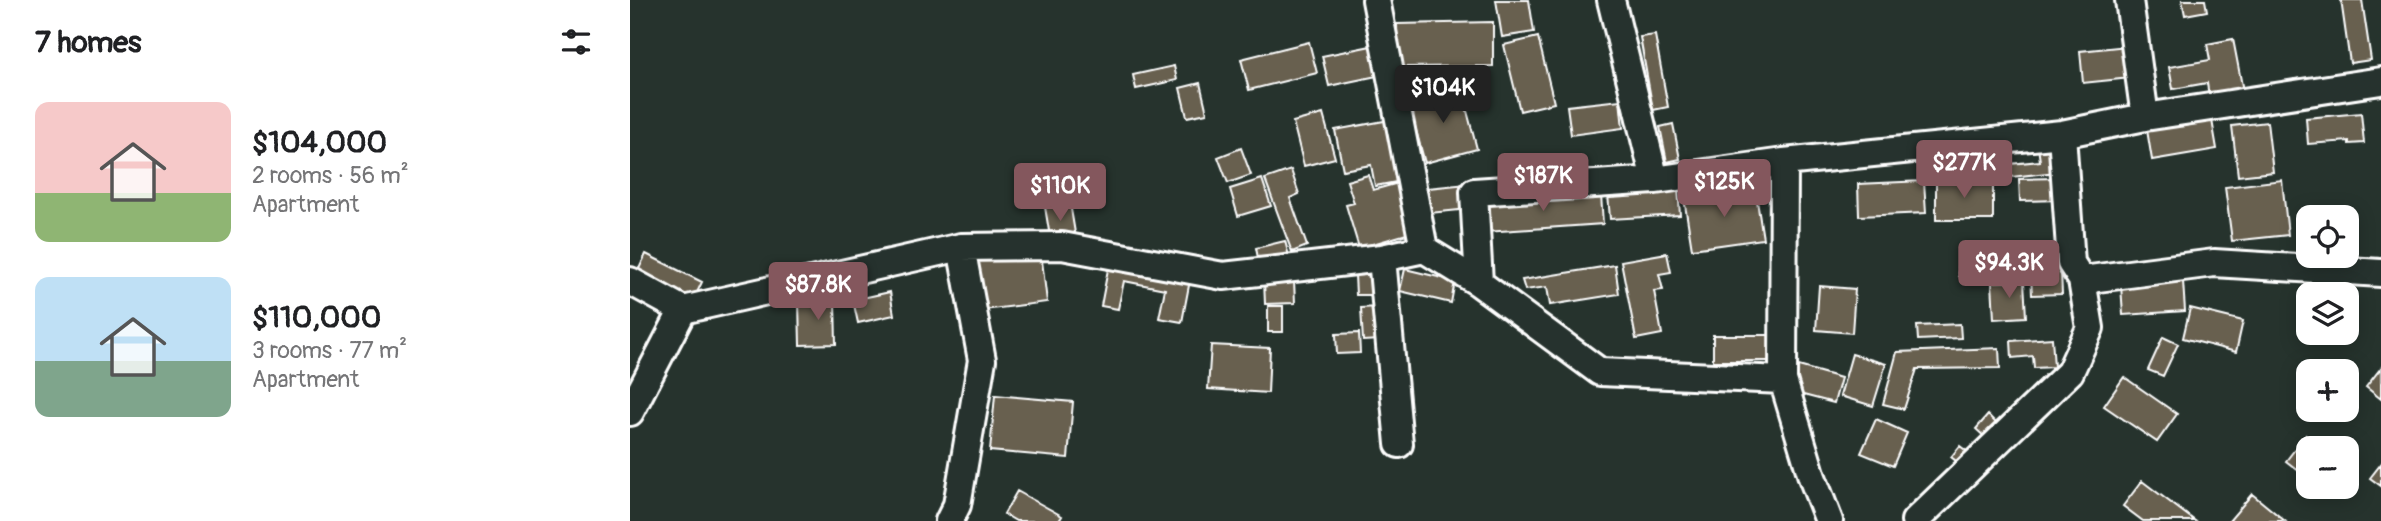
<!DOCTYPE html>
<html lang="en">
<head>
<meta charset="utf-8">
<style>
  :root { --surface:#fff; --page:#f6f6f6; --text:#202124; --muted:#757577; --accent:#84575d }
  body { margin:0; font-family:Pangolin,sans-serif; background:var(--page); color:var(--text); height:100vh; display:flex; flex-direction:column; font-size:26px; white-space:nowrap }
  * { box-sizing:border-box; margin:0 }
  p { font-size:23px; color:var(--muted) }
  .icon { flex:none; width:38px; height:38px; fill:none; stroke:currentColor; stroke-width:2; stroke-linecap:round; stroke-linejoin:round }
  .map { position:relative; flex:1; overflow:hidden }
  .sheet { display:flex; flex-direction:column; background:var(--surface); width:630px }
  .sheet>* { flex:none }
  .tools { position:absolute; left:1666px; top:205px; display:grid; gap:14px }
  .tools a { display:grid; place-items:center; width:63px; height:63px; border-radius:14px; background:var(--surface); box-shadow:0 4px 18px #0003; font-size:35px }
  .price { position:absolute; translate:-50% -60px; padding:0 16px; border-radius:7px; background:var(--accent); color:#fff; font-size:23px; line-height:46px; filter:drop-shadow(0 2px 4px #0008) }
  .price::after { content:''; position:absolute; left:50%; top:42px; width:21px; height:16px; margin-left:-10px; background:inherit; clip-path:polygon(0 0,100% 0,50% 100%) }
  .price.active { background:#222; color:#fff }
  ul { padding:0; list-style:none }
  li { display:flex; align-items:center; gap:21px; height:175px; padding:0 35px }
  li span { display:grid; place-items:center; flex:none; width:196px; height:140px; border-radius:14px; color:#555 }
  li>.icon { margin-inline-start:auto }
  span .icon { width:84px; height:84px; fill:#fffc; stroke-width:1 }
  li b { font-size:30px }
  h2 { display:flex; justify-content:space-between; align-items:center; height:84px; padding:0 35px; font-size:30px }
  main { display:flex; flex:1; min-height:0 }
  .map>svg:first-child { display:block }
  .building { fill:#676050; stroke:#fff; stroke-width:2 }
  .lines { fill:none; stroke-linecap:round; stroke-linejoin:round }
  .street-casing { stroke:#fff; stroke-width:32 }
  .street { stroke:#26332d; stroke-width:26 }
</style>
</head>
<body>
<main>
<section class="sheet">
<h2>7 homes<svg class="icon" aria-label="filters" viewBox="0 0 24 24"><path d="M4 7h16M4 17h16"/><circle cx="9" cy="7" r="2"/><circle cx="15" cy="17" r="2"/></svg></h2>
<ul>
<li><span style="background:linear-gradient(#f6c9c9 65%,#8fb573 0)"><svg class="icon" aria-label="home" viewBox="0 0 24 24"><path d="M3 11l9-7 9 7M6 9v11h12V9"/></svg></span><div><b>$104,000</b><p>2 rooms · 56 m²</p><p>Apartment</p></div></li>
<li><span style="background:linear-gradient(#bfe0f5 60%,#7fa58c 0)"><svg class="icon" aria-label="home" viewBox="0 0 24 24"><path d="M3 11l9-7 9 7M6 9v11h12V9"/></svg></span><div><b>$110,000</b><p>3 rooms · 77 m²</p><p>Apartment</p></div></li>
</ul>
</section>
<div class="map">
<svg width="1751" height="521" viewBox="0 0 1751 521">
  <rect width="100%" height="100%" fill="#26332d"/>
  <filter id="ink" filterUnits="userSpaceOnUse"><feTurbulence type="fractalNoise" baseFrequency=".0143" numOctaves="2"/><feDisplacementMap in="SourceGraphic" scale="14" xChannelSelector="R" yChannelSelector="G"/><feConvolveMatrix kernelMatrix="1 2 1 2 8 2 1 2 1" color-interpolation-filters="sRGB"/></filter>
  <g filter="url(#ink)">
    <!-- building -->
    <path class="building" d="M866 0H899L904 32 872 37Z
      M1552 0H1575L1577 11 1555 15Z
      M1711 0H1732L1741 60 1720 63Z
      M863 22V66L768 67 767 24Z
      M1025 35 1038 107 1023 110 1010 37Z
      M908 37 924 103 890 111 874 45Z
      M1603 39 1613 91 1579 97 1577 83 1543 89 1539 67 1580 60 1577 44Z
      M679 42 687 73 619 90 611 59Z
      M741 46 747 76 699 86 692 56Z
      M1497 46 1500 78 1453 83 1450 51Z
      M544 66 547 80 506 89 503 75Z
      M570 83 577 113 557 117 550 88Z
      M831 88 847 149 795 163 778 101Z
      M990 100 993 128 941 135 937 106Z
      M1731 113 1734 143 1719 144V141L1678 144 1676 118Z
      M693 114 705 158 674 166 663 122Z
      M765 119 777 180 745 186 741 165 713 170 705 130Z
      M1582 120 1587 149 1522 160 1517 130Z
      M1637 122 1643 172 1608 176 1602 126Z
      M1043 124 1050 159 1037 162 1030 127Z
      M1423 146 1427 172 1381 177 1380 164 1410 161 1408 147Z
      M611 148 621 175 598 183 588 157Z
      M661 170 669 194 660 198 677 246 662 252 635 179Z
      M738 175 743 190 772 182 787 231 729 248 716 205 724 203 717 181Z
      M1428 178 1429 200 1390 201 1389 179Z
      M632 179 641 206 608 216 600 189Z
      M1306 180H1363V220H1306Z
      M1652 180 1658 235 1602 241 1595 187Z
      M1294 181 1296 213 1229 216 1228 184Z
      M837 184 839 209 800 213 798 188Z
      M1125 188 1133 239 1062 249 1054 198Z
      M1048 189 1050 215 980 219 978 194Z
      M971 195 973 224 855 232 853 203Z
      M440 203 446 239 421 243 415 207Z
      M655 241 659 256 629 263 626 248Z
      M1392 247 1393 273 1329 276 1328 250Z
      M1430 250 1432 294 1402 295 1400 251Z
      M411 252 417 302 354 310 348 259Z
      M1037 253 1041 272 1029 274 1033 290 1024 291 1032 334 1006 339 991 261Z
      M16 254 72 282 63 301 7 273Z
      M479 264 560 280 552 322 529 318 535 289 494 281 488 309 471 306Z
      M985 265 989 294 920 305 917 287 895 290 892 280Z
      M775 269 825 281 821 303 770 291Z
      M725 275H745V295H726Z
      M634 280H664L665 303 635 304Z
      M1394 281 1396 317 1364 319 1362 282Z
      M1553 281 1555 311 1493 315 1491 285Z
      M1189 286 1225 289 1222 333 1186 330Z
      M260 292 264 315 228 323 223 300Z
      M205 300 206 344 170 345 169 301Z
      M638 306H653V332H638Z
      M747 307 749 340 733 341 731 308Z
      M1560 308 1613 321 1606 352 1553 338Z
      M1330 324 1331 338 1288 340 1287 326Z
      M729 333 730 353 707 354 706 334Z
      M1083 335H1149V361H1083Z
      M1533 337 1548 344 1533 376 1518 370Z
      M1422 338 1424 367 1404 368 1403 356 1382 358 1381 341Z
      M581 345 640 348 638 393 578 389Z
      M1369 348 1370 368 1287 369 1274 409 1253 404 1267 352Z
      M1222 354 1256 364 1243 406 1210 396Z
      M1165 365 1211 378 1204 403 1158 391Z
      M1751 368V399L1736 387Z
      M1494 377 1547 414 1527 442 1474 406Z
      M365 395 443 402 438 458 360 451Z
      M1358 415 1369 426 1357 439 1346 429Z
      M1246 419 1277 433 1263 466 1231 453Z
      M1676 435 1693 448H1678V478L1656 461Z
      M1330 446 1343 456 1334 467 1321 457Z
      M1751 464V486L1740 478Z
      M1512 481 1565 521H1513L1493 506Z
      M387 491 432 516 429 521H386L374 514Z
      M1622 494 1655 521H1599Z"/>
    <g class="lines">
      <defs>
        <path id="street" d="M746 0 794 249
          M981 0 1025 180
          M1499 0 1515 117
          M1154 162 1153 380 1182 477 1199 521
          M752 258 769 444
          M1452 280 1584 263 1751 273
          M0 281 53 310 331 247 432 246 593 276 752 258 794 249 849 283 970 372 1153 380
          M849 283 844 192 1025 180 1154 162 1432 134 1515 117 1751 81
          M0 412 53 310
          M319 521 327 505 352 360 331 247
          M1285 521 1440 372 1460 328 1452 280 1441 263 1432 134"/>
      </defs>
      <!-- street casing -->
      <use href="#street" class="street-casing"/>
      <!-- street -->
      <use href="#street" class="street"/>
    </g>
  </g>
</svg>
<div class="tools">
<a><svg class="icon" aria-label="locate" viewBox="0 0 24 24"><circle cx="12" cy="12" r="6"/><path d="M12 2v4M12 18v4M2 12h4M18 12h4"/></svg></a>
<a><svg class="icon" aria-label="layers" viewBox="0 0 24 24"><path d="M12 4l9 5-9 5-9-5zM3 14l9 5 9-5"/></svg></a>
<a>+</a>
<a>−</a>
</div>
<b class="price active" style="left:813px;top:125px">$104K</b>
<b class="price" style="left:1334px;top:200px">$277K</b>
<b class="price" style="left:913px;top:213px">$187K</b>
<b class="price" style="left:1094px;top:219px">$125K</b>
<b class="price" style="left:430px;top:223px">$110K</b>
<b class="price" style="left:1379px;top:300px">$94.3K</b>
<b class="price" style="left:188px;top:322px">$87.8K</b>
</div>
</main>
</body>
</html>
